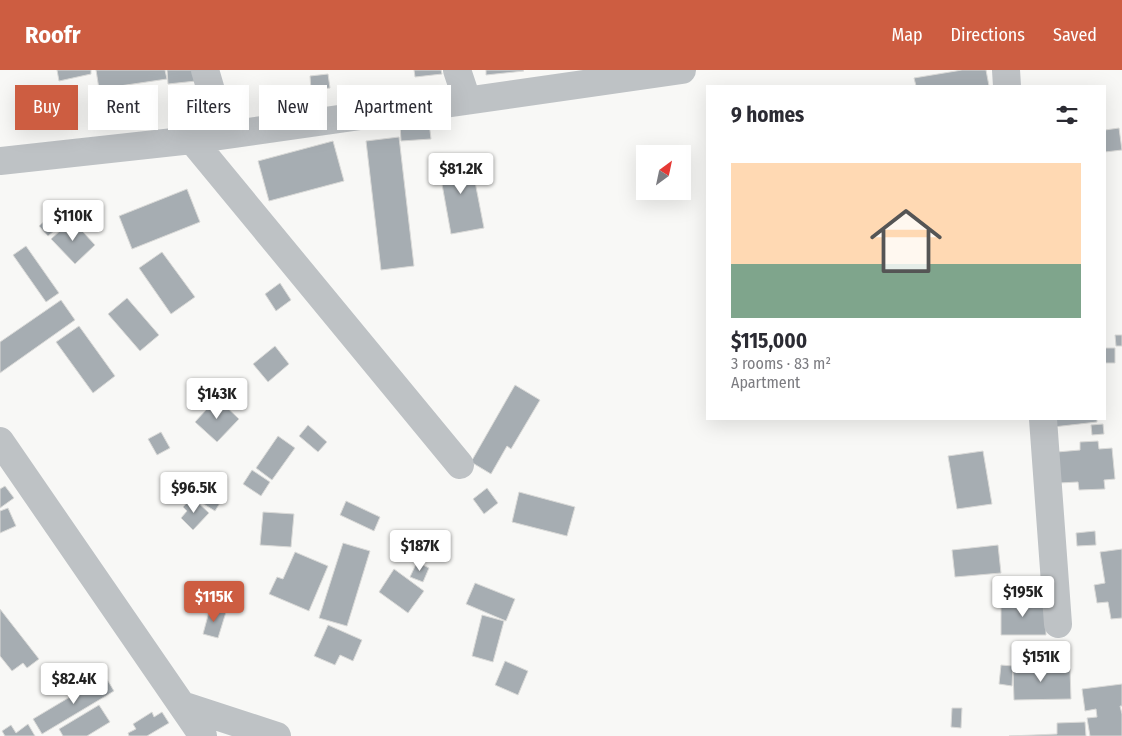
<!DOCTYPE html>
<html lang="en">
<head>
<meta charset="utf-8">
<style>
  :root { --surface:#fff; --page:#f7f7f7; --text:#2b2b33; --muted:#7c7c81; --line:#e1e1e2; --accent:#cd5d41 }
  body { margin:0; font-family:"Fira Sans Condensed",sans-serif; background:var(--page); color:var(--text); height:100vh; display:flex; flex-direction:column; font-size:19px; white-space:nowrap }
  * { box-sizing:border-box; margin:0 }
  p { font-size:16px; color:var(--muted) }
  .icon { flex:none; width:28px; height:28px; fill:none; stroke:currentColor; stroke-width:2; stroke-linecap:round; stroke-linejoin:round }
  .map { position:relative; flex:1; overflow:hidden }
  .drawer { position:absolute; left:706px; top:15px; width:400px; height:335px; display:flex; flex-direction:column; background:var(--surface); border-radius:0px; box-shadow:0 5px 20px #0002 }
  .drawer>* { flex:none }
  .top-card { position:absolute; left:15px; top:15px; width:475px; height:45px; display:flex; gap:10px }
  .needle { width:32px; rotate:33deg }
  .buttons { position:absolute; left:636px; top:75px; display:grid; gap:10px }
  .buttons a { display:grid; place-items:center; width:55px; height:55px; border-radius:0px; background:var(--surface); box-shadow:0 5px 20px #0002; font-size:25px }
  .price { position:absolute; translate:-50% -42px; padding:0 11px; border-radius:5px; background:#fff; color:#222; font-size:16px; line-height:32px; filter:drop-shadow(0 1px 2px #0008) }
  .price::after { content:''; position:absolute; left:50%; top:30px; width:15px; height:11px; margin-left:-8px; background:inherit; clip-path:polygon(0 0,100% 0,50% 100%) }
  .price.current { background:var(--accent); color:#fff }
  ul { padding:0; list-style:none }
  li { display:grid; align-content:center; gap:10px; height:265px; padding:0 25px }
  li+li { border-top:1px solid var(--line) }
  li span { display:grid; place-items:center; height:155px; border-radius:0px; color:#555 }
  li>.icon { margin-inline-start:auto }
  span .icon { width:90px; height:90px; fill:#fffc; stroke-width:1 }
  li b { font-size:21px }
  h2 { display:flex; justify-content:space-between; align-items:center; height:60px; padding:0 25px; font-size:21px }
  .tag { padding:0 18px; border-radius:0px; background:var(--surface); box-shadow:0 5px 20px #0002; font-size:18px; line-height:45px }
  .tag.current { background:var(--accent); color:#fff }
  header { display:flex; align-items:center; gap:30px; box-sizing:border-box; height:70px; padding:0 25px; background:var(--accent); color:#fff }
  header strong { font-size:24px }
  nav { display:flex; gap:28px; margin-inline-start:auto; font-size:18px }
  .map>svg:first-child { display:block }
  .building { fill:#a6adb2; stroke:#dadad8 }
  .lines { fill:none; stroke-linecap:round; stroke-linejoin:round }
  .minor { stroke:#bec2c5; stroke-width:28 }
</style>
</head>
<body>
<header>
<strong>Roofr</strong>
<nav><a>Map</a><a>Directions</a><a>Saved</a></nav>
</header>
<div class="map">
<svg width="1122" height="666" viewBox="0 0 1122 666">
  <rect width="100%" height="100%" fill="#f8f8f6"/>
  <!-- building -->
  <path class="building" d="M57 0H91V4L59 11Z
    M96 0H165L167 9 99 19Z
    M167 0H195L196 11 168 14Z
    M414 0H441L442 4 415 7Z
    M486 0H523L524 1 486 5Z
    M962 0H986L989 16H916L914 8Z
    M328 4 330 18 311 20 310 6Z
    M429 52 431 69 401 71 400 54Z
    M1119 58 1122 80 1105 82V60Z
    M399 67 414 196 381 200 366 71Z
    M333 71 344 111 269 131 258 91Z
    M470 86 484 158 451 164 438 92Z
    M187 119 200 152 132 179 119 146Z
    M50 146 60 156 48 166 39 156Z
    M72 150 95 175 75 194 51 169Z
    M26 176 59 223 46 232 13 185Z
    M162 182 195 227 171 244 139 198Z
    M280 213 291 230 276 241 265 224Z
    M127 228 159 265 140 281 108 244Z
    M61 230 75 250 0 303V272Z
    M79 256 115 306 93 323 56 272Z
    M1115 265H1122V276H1116Z
    M275 276 289 294 268 312 253 294Z
    M1105 278H1115V293H1105Z
    M515 315 540 330 511 379 507 376 491 404 471 392Z
    M217 328 239 349 217 372 195 352Z
    M1052 349H1097V352L1053 357Z
    M1103 354 1104 364 1092 365 1091 355Z
    M308 355 327 372 318 382 299 366Z
    M161 362 170 378 157 385 148 369Z
    M278 366 295 378 272 410 256 398Z
    M1098 371 1099 379 1112 378 1115 409 1104 410 1105 419 1079 420 1078 412 1059 413 1057 382 1080 380V372Z
    M983 381 992 434 957 439 948 386Z
    M252 400 270 412 261 426 243 414Z
    M5 416 14 428 0 438V419Z
    M206 418 223 428 215 441 199 431Z
    M487 418 498 433 484 444 473 429Z
    M519 422 575 437 567 466 512 452Z
    M192 427 209 443 193 460 181 448 187 441 183 437Z
    M346 431 380 447 374 461 340 445Z
    M8 438 16 456 0 463V441Z
    M263 442 294 444 291 477 260 475Z
    M1095 461 1096 475 1077 476 1076 463Z
    M343 473 370 481 347 556 319 548Z
    M998 475 1001 503 955 507 952 480Z
    M1122 479V548L1111 549 1108 532 1097 533 1094 515 1105 513 1100 482Z
    M295 482 328 496 309 541 269 524 277 507 283 509Z
    M417 492 429 498 423 512 410 507Z
    M394 499 424 521 408 543 379 522Z
    M475 513 515 529 506 551 466 534Z
    M1001 532H1046V565H1001Z
    M210 538 226 542 218 568 203 564Z
    M0 539 39 589 27 598 23 593 12 601 0 586Z
    M482 545 504 551 493 592 472 586Z
    M328 555 362 570 353 591 340 585 335 595 314 586Z
    M1026 590H1047V600L1070 599 1071 629 1014 630 1013 600H1027Z
    M505 591 528 601 518 625 495 615Z
    M1001 595 1013 596 1012 616 999 614Z
    M105 606 114 621 42 664 33 649Z
    M1122 614V636H1120L1122 644V666H1090L1087 648 1097 647 1096 639 1085 641 1082 619Z
    M99 635 110 652 87 666H63L59 659Z
    M952 638H962L961 658 951 657Z
    M152 642 154 647 162 642 169 653 147 666H129L128 663 136 659 133 654Z
    M1085 652 1086 666H1009L1057 664V653Z
    M28 654 35 666H5L2 661 11 655 16 663Z"/>
  <g class="lines">
    <!-- minor -->
    <path class="minor" d="M205 0 224 65
      M457 0 467 30
      M1006 0 1007 16
      M192 70 460 395
      M0 91 192 70 682 0
      M1043 349 1058 554
      M0 371 203 666
      M182 635 277 666"/>
  </g>
</svg>
<div class="buttons">
<a><svg class="needle" viewBox="-14 -14 28 28"><path d="M0-13l5 13h-10z" fill="#e53935"/><path d="M0 13l5-13h-10z" fill="#7c7c81"/></svg></a>
</div>
<b class="price" style="left:461px;top:125px">$81.2K</b>
<b class="price" style="left:73px;top:172px">$110K</b>
<b class="price" style="left:217px;top:350px">$143K</b>
<b class="price" style="left:194px;top:444px">$96.5K</b>
<b class="price" style="left:420px;top:502px">$187K</b>
<b class="price" style="left:1023px;top:548px">$195K</b>
<b class="price current" style="left:214px;top:553px">$115K</b>
<b class="price" style="left:1041px;top:613px">$151K</b>
<b class="price" style="left:74px;top:635px">$82.4K</b>
<div class="top-card">
<a class="tag current">Buy</a>
<a class="tag">Rent</a>
<a class="tag">Filters</a>
<a class="tag">New</a>
<a class="tag">Apartment</a>
</div>
<section class="drawer">
<h2>9 homes<svg class="icon" aria-label="filters" viewBox="0 0 24 24"><path d="M4 7h16M4 17h16"/><circle cx="9" cy="7" r="2"/><circle cx="15" cy="17" r="2"/></svg></h2>
<ul>
<li><span style="background:linear-gradient(#ffd9b3 65%,#7fa58c 0)"><svg class="icon" aria-label="home" viewBox="0 0 24 24"><path d="M3 11l9-7 9 7M6 9v11h12V9"/></svg></span><div><b>$115,000</b><p>3 rooms · 83 m²</p><p>Apartment</p></div></li>
</ul>
</section>
</div>
</body>
</html>
